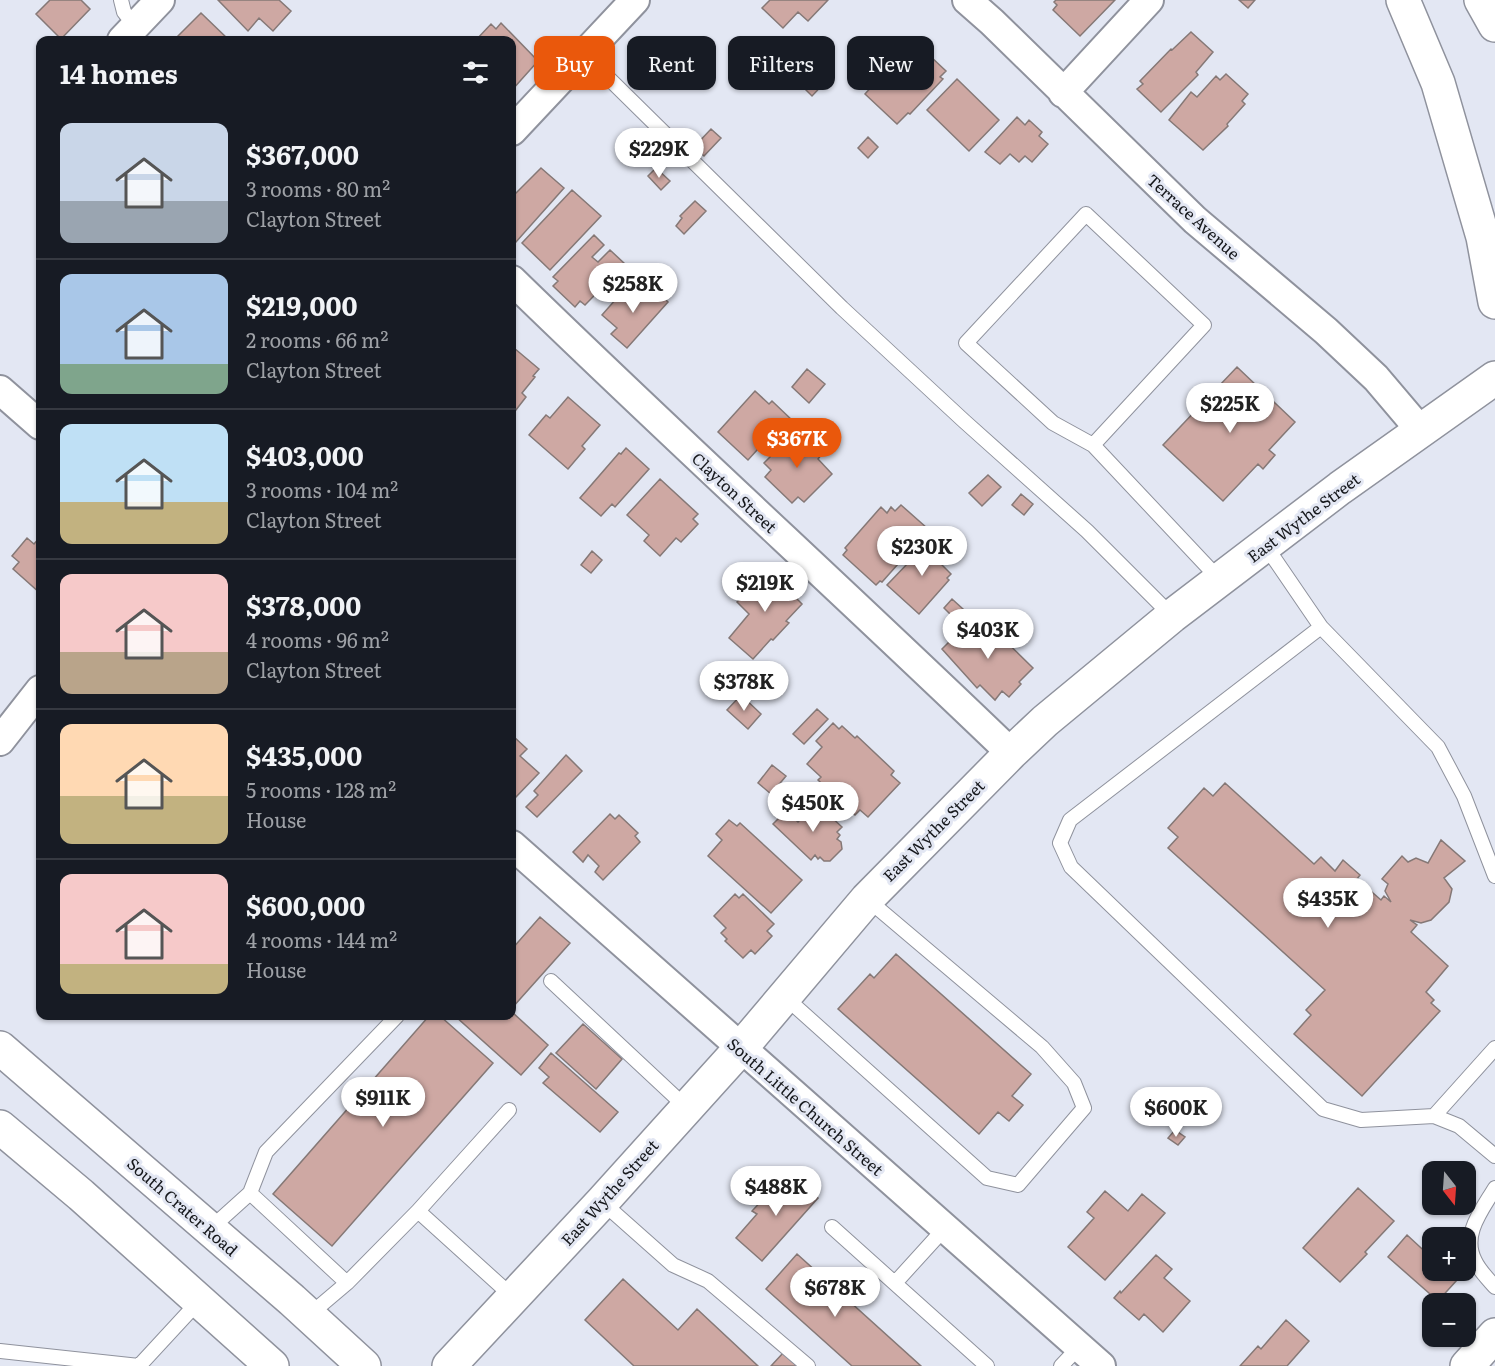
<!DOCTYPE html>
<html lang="en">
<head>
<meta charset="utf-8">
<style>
  :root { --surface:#171b24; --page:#242831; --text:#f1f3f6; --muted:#9ea1a6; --line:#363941; --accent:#ea580c }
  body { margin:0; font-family:Literata,serif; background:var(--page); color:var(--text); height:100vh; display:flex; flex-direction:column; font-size:22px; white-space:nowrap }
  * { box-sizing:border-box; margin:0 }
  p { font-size:20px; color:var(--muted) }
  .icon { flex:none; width:33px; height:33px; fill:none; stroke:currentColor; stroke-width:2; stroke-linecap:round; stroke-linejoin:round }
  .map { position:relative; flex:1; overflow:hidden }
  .sheet { position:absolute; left:36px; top:36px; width:480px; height:984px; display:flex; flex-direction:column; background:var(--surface); border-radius:12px; box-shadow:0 2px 4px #0004 }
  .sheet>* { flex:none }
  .guide { position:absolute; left:534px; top:36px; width:570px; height:54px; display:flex; gap:12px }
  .needle { width:39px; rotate:163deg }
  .controls { position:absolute; left:1422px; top:1161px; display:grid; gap:12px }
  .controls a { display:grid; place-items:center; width:54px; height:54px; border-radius:12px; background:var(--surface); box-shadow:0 2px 4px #0004; font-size:30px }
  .price { position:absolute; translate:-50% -51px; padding:0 14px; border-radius:21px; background:#fff; color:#222; font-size:20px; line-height:39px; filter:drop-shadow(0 2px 3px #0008) }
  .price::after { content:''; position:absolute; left:50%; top:36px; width:18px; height:14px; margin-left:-9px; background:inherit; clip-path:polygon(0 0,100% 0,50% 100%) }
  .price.current { background:var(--accent); color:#fff }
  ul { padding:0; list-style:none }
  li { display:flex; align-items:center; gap:18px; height:150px; padding:0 24px }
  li+li { border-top:2px solid var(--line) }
  li span { display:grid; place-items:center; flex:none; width:168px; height:120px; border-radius:12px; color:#555 }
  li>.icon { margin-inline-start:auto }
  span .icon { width:72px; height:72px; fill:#fffc; stroke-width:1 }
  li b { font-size:26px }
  h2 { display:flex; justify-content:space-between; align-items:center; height:72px; padding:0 24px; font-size:26px }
  .pill { padding:0 21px; border-radius:12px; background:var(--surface); box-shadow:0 2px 4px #0004; font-size:21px; line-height:54px }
  .pill.current { background:var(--accent); color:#fff }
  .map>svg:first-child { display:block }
  .building { fill:#cea8a3; stroke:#857876; stroke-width:1.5 }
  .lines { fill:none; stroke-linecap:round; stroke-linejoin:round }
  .lane-casing { stroke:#8f929d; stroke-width:16 }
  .street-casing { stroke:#8f929d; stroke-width:32 }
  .primary-casing { stroke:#8f929d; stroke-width:36 }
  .highway-casing { stroke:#8f929d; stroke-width:36 }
  .lane { stroke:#fff; stroke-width:14 }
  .street { stroke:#fff; stroke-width:28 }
  .primary { stroke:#fff; stroke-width:33 }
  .highway { stroke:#fff; stroke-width:33 }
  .labels { text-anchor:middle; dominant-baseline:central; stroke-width:6; stroke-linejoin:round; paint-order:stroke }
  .street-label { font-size:16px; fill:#16181c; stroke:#e3e7f3 }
</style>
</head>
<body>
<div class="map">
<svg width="1495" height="1366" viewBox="0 0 1495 1366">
  <rect width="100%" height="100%" fill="#e3e7f3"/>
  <!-- building -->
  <path class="building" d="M50 0H81L90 9 61 39 36 14Z
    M218 0H279L291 11 273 31 259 18 248 31Z
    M770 0H828L808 21 798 12 783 28 762 8Z
    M1056 0H1115L1080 36 1053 10 1057 5 1054 2Z
    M1239 0H1255L1248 8Z
    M201 13 229 40H174Z
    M501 23 538 61 512 90V40H476L491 24 496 29Z
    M1191 32 1213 52 1196 72 1198 75 1161 112 1137 89 1143 84 1140 81 1171 49 1172 50Z
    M914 41 946 71 940 77 943 79 910 114 908 113 897 124 865 94 875 83 873 81 906 46 908 48Z
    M816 57 833 74 812 96 795 79Z
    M1226 74 1248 94 1242 101 1245 104 1227 124 1228 126 1203 150 1169 120 1191 92 1197 97 1216 76 1220 80Z
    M957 79 999 120 969 151 927 110Z
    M1017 117 1025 125 1029 120 1042 132 1039 136 1048 144 1032 162 1025 156 1019 162 1010 154 1000 164 985 152Z
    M711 129 721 138 704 156 694 147Z
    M868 137 878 147 868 158 858 148Z
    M541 168 564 188 516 242 514 240 512 242V197Z
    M656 168 670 181 661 190 648 176Z
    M572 190 601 216 550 270 522 243Z
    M695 201 706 211 684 234 676 226 682 218 680 216Z
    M594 235 604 245 592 257 598 262 610 250 625 264 585 305 580 301 575 307 553 286 558 281 553 277Z
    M631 282 652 301 659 293 668 302 627 348 611 334 617 328 602 315Z
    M514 348 539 369 533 376 535 377 522 393 526 397 512 415V351Z
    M1237 367 1295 422 1269 450 1275 455 1263 469 1258 464 1223 501 1163 445Z
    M807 369 825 384 809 403 792 387Z
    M755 391 769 404 772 401 794 422 774 444 768 438 748 460 718 432Z
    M568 397 600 425 582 446 585 449 568 469 529 435 546 415 550 418Z
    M799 433 822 454 818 459 832 474 804 502 798 497 792 503 765 477 771 470 764 463 791 436 793 439Z
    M626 448 649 469 615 507 612 504 601 516 580 498 619 453 621 454Z
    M988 475 1001 487 982 506 969 493Z
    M660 479 698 514 693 519 698 524 681 542 676 538 660 556 644 541 649 535 627 515Z
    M1021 494 1033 504 1024 515 1012 505Z
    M901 505 927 528 921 535 923 536 882 582 880 581 876 585 843 555 847 550 845 548 881 507 887 513 891 507 895 511Z
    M40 537V593L13 569 19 562 12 556 27 538 34 544Z
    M932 538 944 550 939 556 945 561 942 565 951 574 947 578 949 580 919 614 887 585Z
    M592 551 602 560 591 573 581 565Z
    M766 571 771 576 775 571 800 594 797 599 802 604 786 621 789 623 773 640 771 639 753 659 729 638 749 614 737 602Z
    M952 599 963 609 954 618 944 608Z
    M985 621 1033 668 1019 682 1021 684 1009 697 1002 691 995 700 980 685 977 688 942 649 957 634 954 630 958 626 962 629 964 627 972 634Z
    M741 695 761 714 748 729 727 710Z
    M817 709 828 719 804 744 793 734Z
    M833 723 839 729 842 726 855 738 857 736 894 771 891 775 900 783 868 817 860 810 855 815 818 780 821 777 807 764 822 747 816 741Z
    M513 736 527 749 520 756 539 773 514 799 512 796Z
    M566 755 582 771 537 817 526 807 538 795 534 791Z
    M772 765 786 776 771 794 758 783Z
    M1225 783 1314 864 1321 857 1335 871 1343 860 1360 875 1357 879 1381 900 1384 896 1391 902 1385 891 1388 884 1382 879 1402 856 1408 862 1416 858 1428 863 1441 840 1465 861 1444 878 1452 889 1449 902 1431 920 1421 923 1410 920 1417 925 1411 932 1448 966 1426 992 1434 1000 1431 1003 1440 1011 1362 1096 1294 1034 1311 1015 1306 1010 1325 990 1168 848 1178 837 1168 828 1204 788 1213 796Z
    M816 803 842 827 837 832 840 835 837 839 841 842 842 849 830 861H824L820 857 818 859 815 855 811 860 773 824 786 811 798 822Z
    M610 814 615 819 619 815 638 833 635 836 640 842 603 880 595 872 599 866 588 855 583 862 573 852Z
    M729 820 737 826 740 823 802 880 771 913 708 856 722 840 716 834Z
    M735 894 739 898 743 894 774 924 767 931 772 936 755 954 751 950 743 958 725 941 727 939 721 933 726 928 714 916Z
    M540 917 570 943 512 1008V949Z
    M896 954 1031 1074 1012 1096 1023 1105 1009 1121 998 1112 979 1134 838 1009 870 974 874 978Z
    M512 1012 548 1045 521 1075 455 1016H512Z
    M429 1016H440L493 1063 332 1246 273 1194Z
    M583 1024 622 1059 596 1089 556 1053Z
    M551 1053 618 1112 600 1132 543 1083 549 1077 539 1068Z
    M1175 1130 1185 1137 1178 1145 1168 1138Z
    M792 1175 818 1198 762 1261 736 1238 757 1214 752 1211 777 1184 781 1187Z
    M1358 1188 1394 1221 1365 1252 1367 1254 1340 1282 1303 1248Z
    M1105 1191 1128 1211 1142 1194 1165 1213 1105 1280 1068 1247 1094 1218 1087 1212Z
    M1407 1235 1432 1258V1270H1446L1457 1280 1438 1301 1388 1257Z
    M797 1254 921 1366H852L766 1289Z
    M1156 1255 1172 1269 1164 1278 1190 1301 1163 1332 1144 1314 1139 1320 1114 1298 1120 1291 1121 1293Z
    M623 1279 678 1330 697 1309 758 1366H634L585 1320Z
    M1286 1320 1309 1341 1287 1366H1240L1258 1346 1261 1349Z
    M783 1353 797 1366H771Z"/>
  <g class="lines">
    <defs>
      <path id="lane" d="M121 0 124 12 135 26
        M584 54 842 308 964 421 1087 531 1172 616
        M1093 445 1053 423 966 343 1086 214 1204 325 1093 445 1220 580
        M1265 545 1321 627 1438 747 1464 796 1495 876
        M1321 627 1070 820 1060 843 1071 867 1323 1109 1361 1120 1434 1116 1459 1126 1495 1156
        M551 981 687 1108
        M785 997 987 1178 1018 1185 1084 1108 1074 1083 1042 1047 867 899
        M1434 1116 1495 1048
        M1495 1188C1482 1210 1461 1235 1475 1261 1479 1270 1488 1279 1495 1287
        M250 1193 266 1152 397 1016
        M602 1202 673 1265 708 1281 808 1366
        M418 1211 509 1110
        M832 1227 987 1366
        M210 1229 250 1193 347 1283
        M895 1283 945 1228
        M308 1316 347 1283 418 1211 513 1297
        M0 1351 139 1366
        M139 1366 199 1301
        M1061 1366 1079 1347"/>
      <path id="street" d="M967 0 992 22 1195 220 1326 331 1376 378 1421 431
        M122 40 160 0
        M1063 93 1149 0
        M512 131 635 0
        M512 280C676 440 846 594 1011 753
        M0 390 40 425
        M0 741 40 690
        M512 845 1101 1366"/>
      <path id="primary" d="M0 1048 292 1300 364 1366
        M0 1127 81 1195 272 1366"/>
      <path id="highway" d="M1403 0 1438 83 1483 237 1495 302
        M1481 0 1495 25
        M449 1366 602 1202 741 1048 867 899 1011 753 1045 721 1172 616 1340 488 1495 378
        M1467 1366 1495 1335"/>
    </defs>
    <!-- lane casing -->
    <use href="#lane" class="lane-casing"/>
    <!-- street casing -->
    <use href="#street" class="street-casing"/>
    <!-- primary casing -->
    <use href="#primary" class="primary-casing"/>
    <!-- highway casing -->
    <use href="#highway" class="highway-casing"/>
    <!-- lane -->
    <use href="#lane" class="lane"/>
    <!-- street -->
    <use href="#street" class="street"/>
    <!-- primary -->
    <use href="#primary" class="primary"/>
    <!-- highway -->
    <use href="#highway" class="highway"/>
  </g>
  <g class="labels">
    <!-- street labels -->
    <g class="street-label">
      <text transform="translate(1194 216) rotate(42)">Terrace Avenue</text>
      <text transform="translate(735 492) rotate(43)">Clayton Street</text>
      <text transform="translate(1303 517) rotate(-37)">East Wythe Street</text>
      <text transform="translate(933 830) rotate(-45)">East Wythe Street</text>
      <text transform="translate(806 1106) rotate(41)">South Little Church Street</text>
      <text transform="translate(609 1192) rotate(-48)">East Wythe Street</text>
      <text transform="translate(183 1206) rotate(41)">South Crater Road</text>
    </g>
  </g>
</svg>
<div class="controls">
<a><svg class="needle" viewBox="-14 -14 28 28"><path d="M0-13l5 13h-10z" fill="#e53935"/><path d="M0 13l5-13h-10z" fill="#9ea1a6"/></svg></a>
<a>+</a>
<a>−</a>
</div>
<b class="price" style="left:659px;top:179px">$229K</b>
<b class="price" style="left:633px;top:314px">$258K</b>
<b class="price" style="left:1230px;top:434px">$225K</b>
<b class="price current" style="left:797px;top:469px">$367K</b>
<b class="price" style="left:922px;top:577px">$230K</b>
<b class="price" style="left:765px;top:613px">$219K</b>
<b class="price" style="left:988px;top:660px">$403K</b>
<b class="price" style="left:744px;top:712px">$378K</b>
<b class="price" style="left:813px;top:833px">$450K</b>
<b class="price" style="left:1328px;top:929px">$435K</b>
<b class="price" style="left:383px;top:1128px">$911K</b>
<b class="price" style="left:1176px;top:1138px">$600K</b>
<b class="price" style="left:776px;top:1217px">$488K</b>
<b class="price" style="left:835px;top:1318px">$678K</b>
<div class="guide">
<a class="pill current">Buy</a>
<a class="pill">Rent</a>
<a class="pill">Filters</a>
<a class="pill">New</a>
</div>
<section class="sheet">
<h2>14 homes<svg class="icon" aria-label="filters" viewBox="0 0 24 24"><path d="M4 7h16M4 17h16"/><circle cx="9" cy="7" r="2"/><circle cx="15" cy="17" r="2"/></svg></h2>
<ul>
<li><span style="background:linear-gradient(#c9d6e8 65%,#9aa5b1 0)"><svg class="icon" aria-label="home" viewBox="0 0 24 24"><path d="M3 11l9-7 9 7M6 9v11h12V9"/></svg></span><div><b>$367,000</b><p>3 rooms · 80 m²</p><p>Clayton Street</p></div></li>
<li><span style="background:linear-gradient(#a9c7e8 75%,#7fa58c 0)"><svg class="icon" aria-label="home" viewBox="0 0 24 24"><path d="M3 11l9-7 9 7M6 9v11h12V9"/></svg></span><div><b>$219,000</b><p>2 rooms · 66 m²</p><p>Clayton Street</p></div></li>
<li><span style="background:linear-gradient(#bfe0f5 65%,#c2b280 0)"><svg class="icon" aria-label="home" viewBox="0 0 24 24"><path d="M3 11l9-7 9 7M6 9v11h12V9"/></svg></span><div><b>$403,000</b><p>3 rooms · 104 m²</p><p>Clayton Street</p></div></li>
<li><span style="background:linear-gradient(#f6c9c9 65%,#b9a48a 0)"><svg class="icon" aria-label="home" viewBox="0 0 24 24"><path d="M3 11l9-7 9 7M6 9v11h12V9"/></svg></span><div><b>$378,000</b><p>4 rooms · 96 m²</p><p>Clayton Street</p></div></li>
<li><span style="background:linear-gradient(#ffd9b3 60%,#c2b280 0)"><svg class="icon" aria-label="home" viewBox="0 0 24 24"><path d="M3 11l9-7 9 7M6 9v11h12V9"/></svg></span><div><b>$435,000</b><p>5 rooms · 128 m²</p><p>House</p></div></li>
<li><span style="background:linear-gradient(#f6c9c9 75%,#c2b280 0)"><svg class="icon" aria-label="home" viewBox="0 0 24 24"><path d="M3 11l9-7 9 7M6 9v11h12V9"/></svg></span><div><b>$600,000</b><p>4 rooms · 144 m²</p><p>House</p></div></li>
</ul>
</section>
</div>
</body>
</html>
